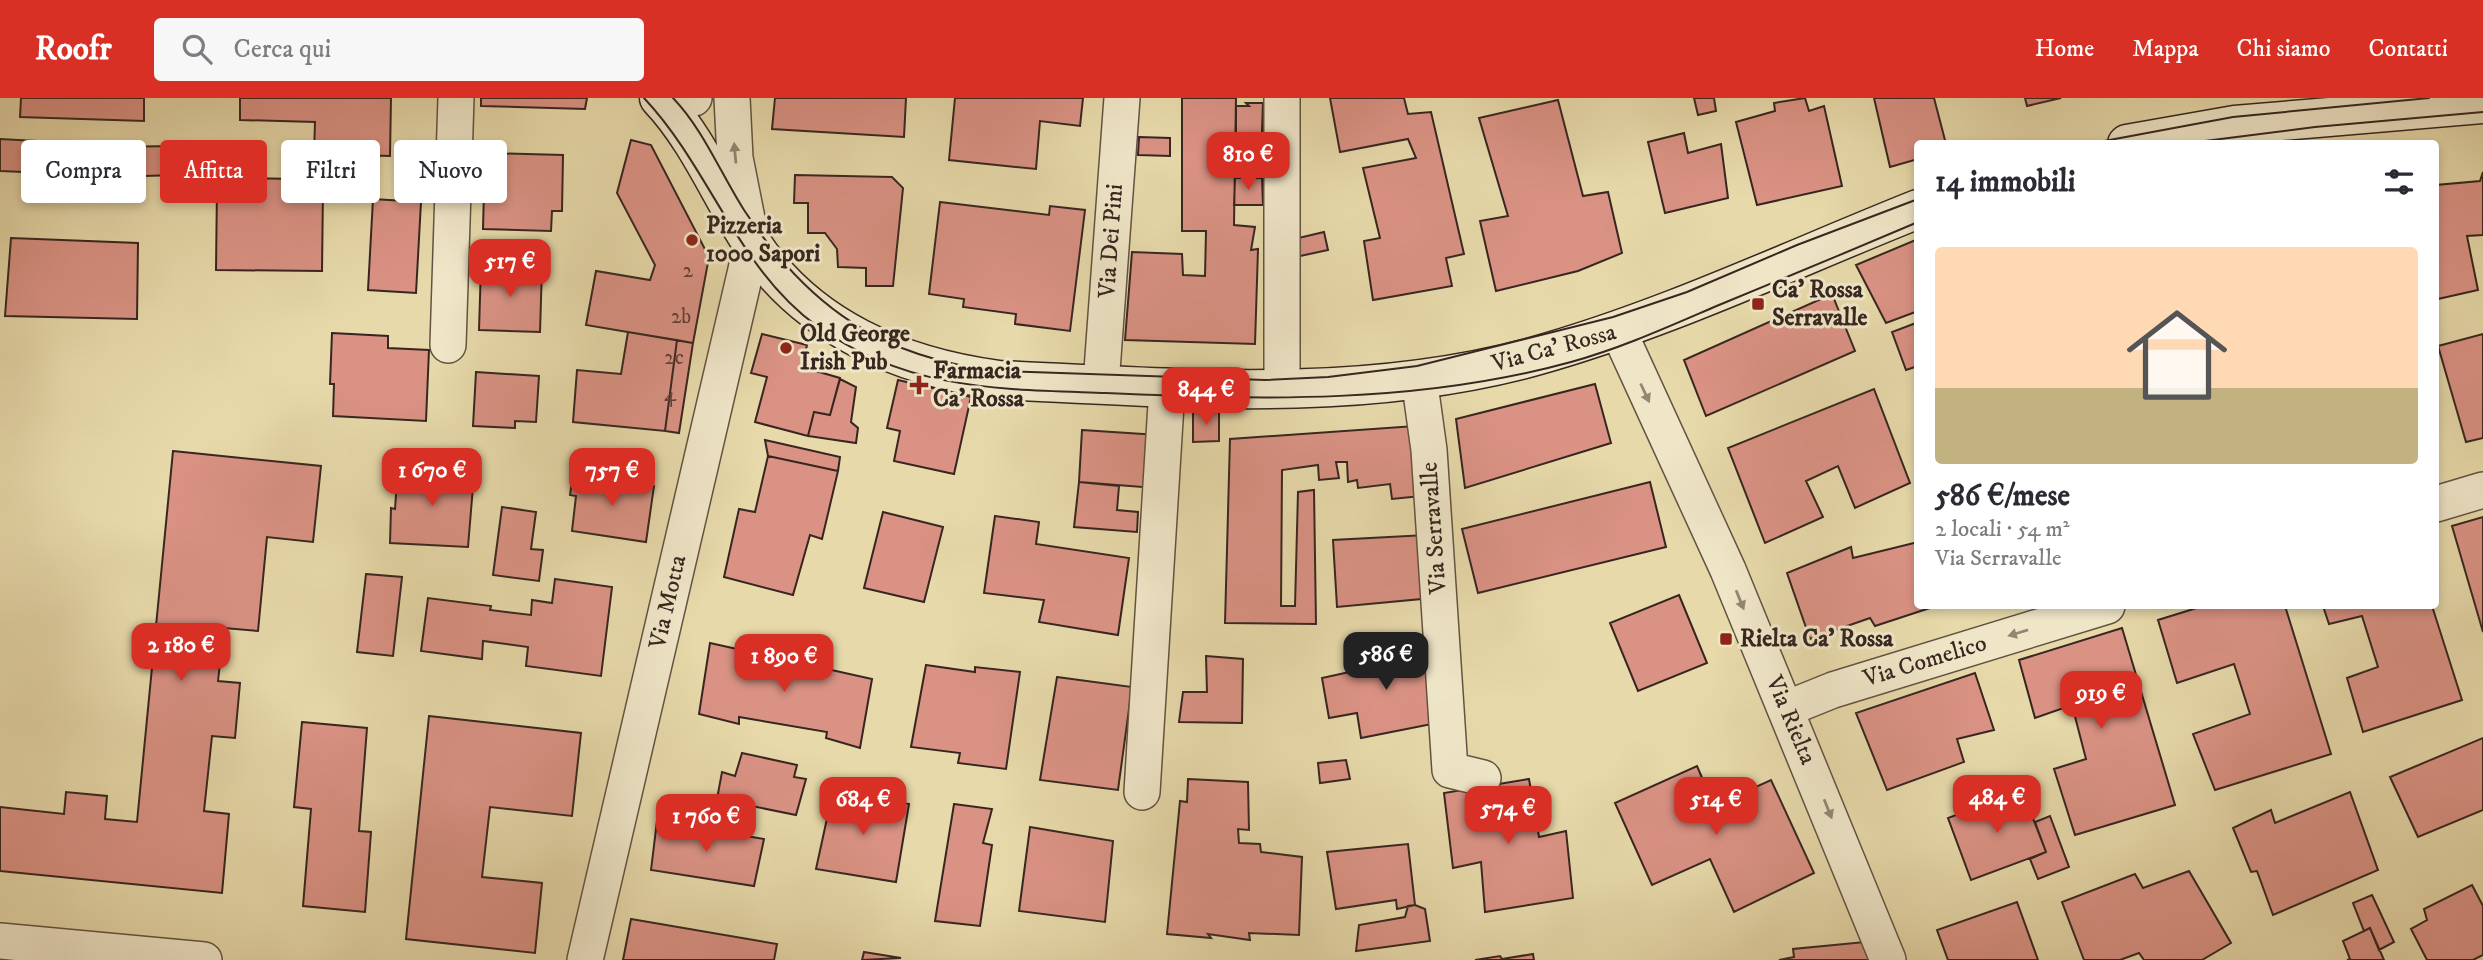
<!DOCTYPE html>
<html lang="it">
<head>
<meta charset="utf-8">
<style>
  :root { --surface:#fff; --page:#f7f7f7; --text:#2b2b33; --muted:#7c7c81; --accent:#d93025 }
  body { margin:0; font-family:"IM FELL DW Pica",serif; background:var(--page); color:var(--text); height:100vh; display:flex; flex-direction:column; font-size:26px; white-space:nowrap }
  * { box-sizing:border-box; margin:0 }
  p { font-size:23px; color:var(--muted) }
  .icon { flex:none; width:38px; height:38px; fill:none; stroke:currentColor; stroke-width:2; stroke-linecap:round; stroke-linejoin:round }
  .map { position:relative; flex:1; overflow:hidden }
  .details { position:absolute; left:1914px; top:42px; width:525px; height:469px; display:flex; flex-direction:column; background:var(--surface); border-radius:7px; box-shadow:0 4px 10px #0003 }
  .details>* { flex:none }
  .top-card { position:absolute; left:21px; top:42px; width:665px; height:63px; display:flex; gap:14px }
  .price { position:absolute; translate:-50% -60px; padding:0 16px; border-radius:14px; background:var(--accent); color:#fff; font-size:23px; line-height:46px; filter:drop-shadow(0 2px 4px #0008) }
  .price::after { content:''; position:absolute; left:50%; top:42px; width:21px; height:16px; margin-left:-10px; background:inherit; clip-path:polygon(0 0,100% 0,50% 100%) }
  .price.active { background:#222; color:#fff }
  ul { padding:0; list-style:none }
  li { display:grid; align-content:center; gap:14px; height:371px; padding:0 21px }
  li span { display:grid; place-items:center; height:217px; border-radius:7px; color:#555 }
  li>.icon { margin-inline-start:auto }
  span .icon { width:126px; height:126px; fill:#fffc; stroke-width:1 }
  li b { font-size:30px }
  h2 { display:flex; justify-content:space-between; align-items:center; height:84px; padding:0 21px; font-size:30px }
  .pill { padding:0 24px; border-radius:7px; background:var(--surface); box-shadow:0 4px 10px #0003; font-size:24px; line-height:63px }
  .pill.active { background:var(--accent); color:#fff }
  header { display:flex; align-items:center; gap:42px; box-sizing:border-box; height:98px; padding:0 35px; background:var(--accent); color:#fff }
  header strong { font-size:33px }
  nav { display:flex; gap:38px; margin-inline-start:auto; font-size:24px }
  .search { width:490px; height:63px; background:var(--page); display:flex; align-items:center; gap:18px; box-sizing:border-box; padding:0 24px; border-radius:7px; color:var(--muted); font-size:26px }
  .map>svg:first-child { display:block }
  .building { fill:#da9284; stroke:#372620; stroke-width:2 }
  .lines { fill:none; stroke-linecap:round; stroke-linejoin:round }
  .street-casing { stroke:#635342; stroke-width:38 }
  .secondary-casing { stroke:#372620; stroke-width:41 }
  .street { stroke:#efe6c8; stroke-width:35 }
  .secondary { stroke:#efe6c8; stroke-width:38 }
  .tram { stroke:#372620; stroke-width:2 }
  .oneway { fill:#938674 }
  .poi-dot { fill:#8f2418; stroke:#efe6c8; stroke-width:2.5 }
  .labels { text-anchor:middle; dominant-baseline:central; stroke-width:6; stroke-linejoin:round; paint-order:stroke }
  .number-label { font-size:21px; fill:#604139 }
  .poi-label { font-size:24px; font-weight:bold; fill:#372620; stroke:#efe6c8; text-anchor:start }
  .street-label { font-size:24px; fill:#372620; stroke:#efe6c8 }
</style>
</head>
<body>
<header>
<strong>Roofr</strong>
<div class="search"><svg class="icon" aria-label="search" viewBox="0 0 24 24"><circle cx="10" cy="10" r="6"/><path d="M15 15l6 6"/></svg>Cerca qui</div>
<nav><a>Home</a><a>Mappa</a><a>Chi siamo</a><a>Contatti</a></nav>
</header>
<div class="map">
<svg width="2483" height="862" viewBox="0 0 2483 862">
  <rect width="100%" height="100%" fill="#e7d9aa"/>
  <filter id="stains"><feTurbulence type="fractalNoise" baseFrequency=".00286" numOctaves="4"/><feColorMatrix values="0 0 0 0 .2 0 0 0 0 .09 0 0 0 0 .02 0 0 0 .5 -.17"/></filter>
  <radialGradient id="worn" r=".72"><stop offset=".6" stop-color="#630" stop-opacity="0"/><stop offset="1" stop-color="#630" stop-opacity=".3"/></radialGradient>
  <!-- building -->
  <path class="building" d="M21 0H144V23L20 19Z
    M240 0H391L390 58 314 56 315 24 240 22Z
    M481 0H587L585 11 481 8Z
    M775 0H906L904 39 772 31Z
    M955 0H1083L1080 28 1040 23 1036 71 949 62Z
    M1182 0H1236L1234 127 1255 129 1251 152 1258 151 1255 246 1125 242 1132 154 1182 156 1183 177 1205 178 1206 133H1182Z
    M1330 0H1404L1408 16 1431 14 1464 156 1446 160 1452 188 1373 202 1364 143 1380 140 1363 70 1416 60 1408 41 1340 54Z
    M1694 0H1714L1716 13 1698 17Z
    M1805 0 1809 13 1824 8 1842 88 1757 107 1736 24 1775 13 1774 5Z
    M1874 0H1934L1946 46H1918V61L1890 69Z
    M2025 0H2061L2027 8Z
    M1558 2 1583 98 1608 94 1622 155 1578 173 1496 193 1480 123 1508 118 1479 20Z
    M1246 5H1263L1261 58 1236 55V8H1249Z
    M1684 35 1688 55 1721 46 1728 100 1665 115 1648 44Z
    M1139 39 1170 40V58L1138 57Z
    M0 41 73 45 71 76 0 73Z
    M631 42 651 47 709 159 693 245 586 227 596 173 650 182 655 167 617 95Z
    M175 48 176 77 112 79 111 49Z
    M485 55 563 57 562 113H552L551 133 483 131Z
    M2483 74V137L2467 138 2478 192 2438 201 2436 87 2480 83Z
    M795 77 892 79 903 90 893 188H866V170L838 169 837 151 825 135H808V105H794Z
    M243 80 299 81V89L323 90 322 173 216 172 217 87H242Z
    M1235 80H1262L1263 107H1234Z
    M373 101 421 104 416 195 368 192Z
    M940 104 1049 117 1050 108 1085 112 1070 233 1015 226 1016 216 963 209 964 201 929 196Z
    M1324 134 1328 152 1291 160 1294 141Z
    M11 140 138 145 137 221 5 218Z
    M1918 141V213L1886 225 1856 167Z
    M481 167 542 169 540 234 479 232Z
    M1832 196 1855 253 1706 318 1684 262Z
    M1916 225 1918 268 1906 272 1892 234Z
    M628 234 677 242 665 333 573 324 577 272 621 276Z
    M332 235 388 238V250L429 252 426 323 333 318 334 286H330Z
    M762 236 807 247 802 269 840 280 830 317 814 314 808 338 755 324 767 279 751 275Z
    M2483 236V340L2466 344 2438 248Z
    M677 242 693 245 679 335 665 333Z
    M476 274 539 278 536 324 515 323V330L473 328Z
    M840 281 856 289 851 324 858 330 856 345 808 338 814 314 830 317Z
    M898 282 971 299 954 376 894 363 900 333 887 330Z
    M1595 286 1611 345 1465 390 1456 321Z
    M1874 291 1910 385 1855 410 1838 368 1806 383 1823 419 1765 445 1728 350Z
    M1193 314H1219V343L1193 344Z
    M1415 328 1421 398 1392 401 1390 386 1358 390 1357 382 1348 384 1347 364H1336L1339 380 1319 382 1318 367 1282 372 1281 508H1295L1298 394 1314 392 1316 526 1225 525 1230 341Z
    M1082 332 1158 337 1155 390 1079 384Z
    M765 342 840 359 838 373 768 358Z
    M173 353 321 368 313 444 267 439 258 533 224 530 218 583 240 585 235 640 212 638 204 713 229 716 222 795 0 773V709L64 716 66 694 107 698 105 721 137 724Z
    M768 358 838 373 822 441 810 437 793 497 724 479 739 411 755 414Z
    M398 369 474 376 468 449 390 445 391 410 395 411Z
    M573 376 654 388 646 444 572 433 576 398 570 397Z
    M1079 384 1119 388 1117 412 1138 414 1137 434 1074 429Z
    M1650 384 1666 449 1478 495 1462 431Z
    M502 409 536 414 531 451 543 452 539 483 493 477Z
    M883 414 943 429 924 504 864 490Z
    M995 418 1039 424 1036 446 1129 460 1118 537 1039 524 1044 502 984 495Z
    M2483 419V534L2452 428Z
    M1426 437 1432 500 1337 509 1333 442Z
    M1918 444V508H1936L1875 528 1870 520 1810 541 1787 475 1851 449 1853 460Z
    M366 476 402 479 393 558 357 554Z
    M555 481 612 489 601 578 526 568 528 549 483 543 482 561 421 553 428 500 491 508 490 512 531 517 532 502 552 505Z
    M1679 497 1707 565 1638 593 1610 525Z
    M2203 508H2285L2331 656 2215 692 2193 636 2250 616 2234 566 2177 585 2158 522Z
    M2323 508H2432L2462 602 2363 634 2347 580 2378 569 2362 518 2329 526Z
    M2122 530 2175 707 2075 737 2054 671 2086 661 2072 607 2035 620 2019 562Z
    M710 545 872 581 860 650 826 640 827 634 739 619V626L699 616Z
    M1429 549 1442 624 1361 640 1357 615 1329 620 1322 580 1354 573 1352 559Z
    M1206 558 1243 561 1242 625 1179 624 1183 594H1207Z
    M926 567 975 574V569L1020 574 1006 671 958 665 960 655 911 649Z
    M1975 575 1994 632 1957 641 1964 664 1887 692 1856 615Z
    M1057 579 1132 589 1118 692 1040 682Z
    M429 618 581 635 572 718 490 709 482 779 542 785 535 855 406 841Z
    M302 624 367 630 359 733 371 734 365 814 303 808 311 711 294 709Z
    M2483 640V712L2418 739 2390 679Z
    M742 655 797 667 794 679 806 681 796 717 717 701 722 674 735 678Z
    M1346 662 1350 681 1320 685 1318 665Z
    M1697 668 1714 708 1771 682 1814 775 1734 814 1710 761 1652 787 1615 705Z
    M1188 681 1248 684 1249 732 1238 731 1239 745 1260 746 1261 754 1302 759 1299 837 1249 835 1250 842 1208 836 1211 840 1167 836 1180 703 1187 704Z
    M1529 681 1539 739 1566 733 1573 800 1485 814 1481 764 1453 770 1444 695Z
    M2022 692 2046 754 1971 782 1948 720Z
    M833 693 909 706 896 784 816 771Z
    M2350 694 2378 772 2273 817 2257 773 2251 774 2233 730 2271 712 2275 725Z
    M954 706 992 711 983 745 992 747 980 828 935 823Z
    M2050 718 2069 769 2038 781 2030 761 2046 754 2035 724Z
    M657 723 764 741 754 788 651 772Z
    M1030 729 1113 743 1105 824 1019 813Z
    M1408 746 1415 807 1397 811 1396 802 1336 811 1327 754Z
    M2189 773 2231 845 2202 862H2144L2139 855 2120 862H2084L2062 804 2135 776 2143 790Z
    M2472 787 2483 808V857L2473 862H2427L2411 831 2427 822 2424 811Z
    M2372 797 2394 844 2379 852 2370 830 2364 833 2353 805Z
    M2017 804 2038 862H1948L1937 832Z
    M1415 807 1425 811 1430 843 1356 853 1359 827 1405 819 1408 808Z
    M631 821 777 846 774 862H623Z
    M2370 830 2384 862H2347L2350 861 2343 843Z
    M1865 844 1872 862H1779L1794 859 1793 851Z
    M864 854 901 860 862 862Z
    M1533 856 1534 862H1475L1500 858 1502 861Z"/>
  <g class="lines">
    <defs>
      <path id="street" d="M663 5 694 0
        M1618 232 1728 472 1888 862
        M448 247 456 0
        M1419 280 1429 352 1450 672 1483 680
        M1101 286 1122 0
        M1282 291V0
        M2436 406 2483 392
        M1786 611 1833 592 2107 508
        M1142 694 1167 290
        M0 843 204 862
        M585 862 752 146 735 60 732 0"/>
      <path id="secondary" d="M659 0C698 41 720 97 751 144 807 230 901 269 999 282 1176 290 1358 306 1532 259 1665 222 1790 162 1918 111
        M2127 46 2235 27 2483 6"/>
    </defs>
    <!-- street casing -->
    <use href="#street" class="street-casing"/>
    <!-- secondary casing -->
    <use href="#secondary" class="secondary-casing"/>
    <!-- street -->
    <use href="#street" class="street"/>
    <!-- secondary -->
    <use href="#secondary" class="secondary"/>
    <!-- tram -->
    <path class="tram" d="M644 0C710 70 737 170 817 228 908 293 1000 291 1106 295 1263 302 1418 306 1571 264 1622 250 1670 228 1719 207 1785 180 1852 152 1918 124
      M673 0C703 31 721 76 744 112 808 209 883 261 999 273L1265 282 1328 279 1417 268 1613 219 1687 194 1797 147 1918 101
      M2088 46 2233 19 2429 0
      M2181 46 2315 29 2483 14"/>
  </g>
  <!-- one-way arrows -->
  <defs><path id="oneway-solid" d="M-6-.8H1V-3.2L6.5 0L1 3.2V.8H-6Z" transform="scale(1.75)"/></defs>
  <g class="oneway">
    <use href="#oneway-solid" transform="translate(735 55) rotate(-95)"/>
    <use href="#oneway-solid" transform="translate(1645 295) rotate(65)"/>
    <use href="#oneway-solid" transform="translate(1740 502) rotate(68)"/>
    <use href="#oneway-solid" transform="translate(2018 535) rotate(163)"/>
    <use href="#oneway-solid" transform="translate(1828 711) rotate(68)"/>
  </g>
  <!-- markers -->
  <g class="poi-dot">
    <circle cx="692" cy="142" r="7"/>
    <rect x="1751" y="199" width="14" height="14" rx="3.5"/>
    <circle cx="786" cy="250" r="7"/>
    <path d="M915.5 276.5h7v7h7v7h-7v7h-7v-7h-7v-7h7z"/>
    <rect x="1719" y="534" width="14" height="14" rx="3.5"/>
  </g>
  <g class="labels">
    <!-- number labels -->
    <g class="number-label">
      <text x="688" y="173">2</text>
      <text x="681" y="219">2b</text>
      <text x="674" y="260">2c</text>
      <text x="670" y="297">4</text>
    </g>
    <!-- poi labels -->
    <g class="poi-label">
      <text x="706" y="128">Pizzeria<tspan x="706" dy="28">1000 Sapori</tspan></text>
      <text x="1772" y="192">Ca' Rossa<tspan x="1772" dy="28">Serravalle</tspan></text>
      <text x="800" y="236">Old George<tspan x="800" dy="28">Irish Pub</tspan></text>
      <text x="933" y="273">Farmacia<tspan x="933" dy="28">Ca' Rossa</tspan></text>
      <text x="1740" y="541">Rielta Ca' Rossa</text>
    </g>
    <!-- street labels -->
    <g class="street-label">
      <text transform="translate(1111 143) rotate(-86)">Via Dei Pini</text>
      <text transform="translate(1554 250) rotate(-15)">Via Ca' Rossa</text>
      <text transform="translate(1434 430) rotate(-94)">Via Serravalle</text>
      <text transform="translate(668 504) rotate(-77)">Via Motta</text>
      <text transform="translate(1925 563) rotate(-17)">Via Comelico</text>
      <text transform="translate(1791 622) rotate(67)">Via Rielta</text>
    </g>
  </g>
  <rect width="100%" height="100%" filter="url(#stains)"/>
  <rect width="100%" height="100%" fill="url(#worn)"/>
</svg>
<b class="price" style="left:1248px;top:94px">810 €</b>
<b class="price" style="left:510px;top:201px">517 €</b>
<b class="price" style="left:1206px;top:329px">844 €</b>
<b class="price" style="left:432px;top:410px">1 670 €</b>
<b class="price" style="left:612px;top:410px">757 €</b>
<b class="price" style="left:181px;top:585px">2 180 €</b>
<b class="price active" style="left:1386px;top:594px">586 €</b>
<b class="price" style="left:784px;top:596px">1 890 €</b>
<b class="price" style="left:2101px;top:633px">919 €</b>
<b class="price" style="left:1997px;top:737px">484 €</b>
<b class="price" style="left:863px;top:739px">684 €</b>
<b class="price" style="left:1716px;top:739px">514 €</b>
<b class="price" style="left:1508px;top:748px">574 €</b>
<b class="price" style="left:706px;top:756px">1 760 €</b>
<div class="top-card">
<a class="pill">Compra</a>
<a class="pill active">Affitta</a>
<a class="pill">Filtri</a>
<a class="pill">Nuovo</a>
</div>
<section class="details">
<h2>14 immobili<svg class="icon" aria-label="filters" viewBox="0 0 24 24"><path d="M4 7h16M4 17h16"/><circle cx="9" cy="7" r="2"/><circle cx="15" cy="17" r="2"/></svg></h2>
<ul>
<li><span style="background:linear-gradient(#ffd9b3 65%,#c2b280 0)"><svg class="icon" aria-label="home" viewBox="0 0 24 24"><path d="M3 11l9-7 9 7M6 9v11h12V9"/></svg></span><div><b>586 €/mese</b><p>2 locali · 54 m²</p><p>Via Serravalle</p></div></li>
</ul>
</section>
</div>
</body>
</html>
